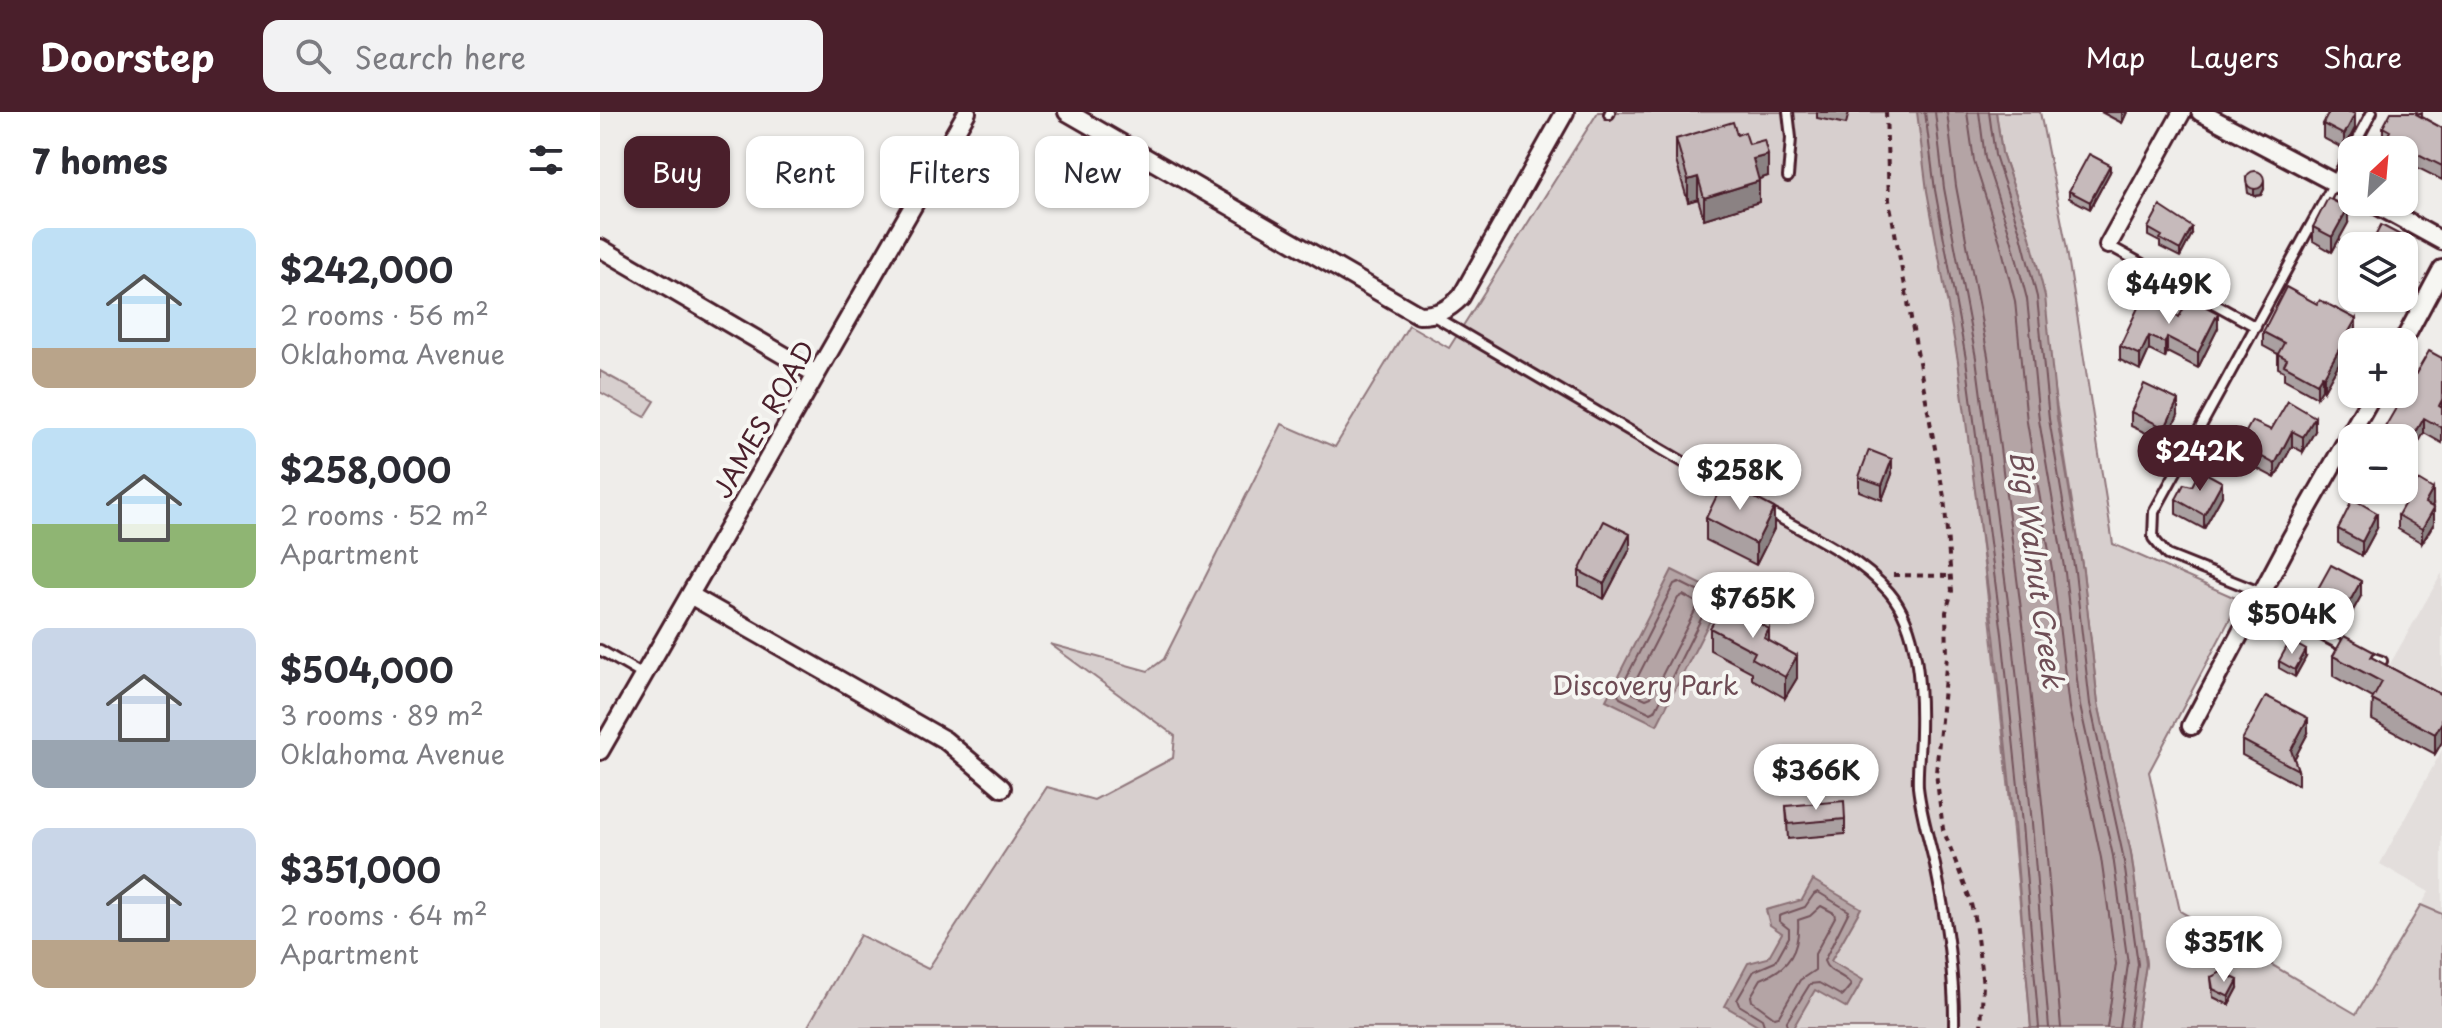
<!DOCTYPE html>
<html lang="en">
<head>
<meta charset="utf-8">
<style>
  :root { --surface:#fff; --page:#f2f2f3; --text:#2b2b33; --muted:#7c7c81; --accent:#4a1f2b }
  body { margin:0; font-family:"Playpen Sans",sans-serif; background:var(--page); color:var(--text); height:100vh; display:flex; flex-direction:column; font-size:30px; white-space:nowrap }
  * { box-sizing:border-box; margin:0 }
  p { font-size:26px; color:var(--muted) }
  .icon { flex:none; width:44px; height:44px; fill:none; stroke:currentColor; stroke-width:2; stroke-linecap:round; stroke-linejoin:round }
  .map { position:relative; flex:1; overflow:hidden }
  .side { display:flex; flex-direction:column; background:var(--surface); width:600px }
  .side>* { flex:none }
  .hud { position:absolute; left:24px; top:24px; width:760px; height:72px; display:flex; gap:16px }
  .needle { width:52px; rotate:26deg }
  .fabs { position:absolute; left:1738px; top:24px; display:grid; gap:16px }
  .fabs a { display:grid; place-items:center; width:80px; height:80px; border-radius:16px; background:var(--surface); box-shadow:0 2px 6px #0004; font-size:40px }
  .price { position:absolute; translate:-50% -68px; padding:0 18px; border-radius:28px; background:#fff; color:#222; font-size:26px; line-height:52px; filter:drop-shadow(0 2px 4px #0008) }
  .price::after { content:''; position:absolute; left:50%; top:48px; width:24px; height:18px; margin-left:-12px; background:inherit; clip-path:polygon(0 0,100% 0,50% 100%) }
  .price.active { background:var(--accent); color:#fff }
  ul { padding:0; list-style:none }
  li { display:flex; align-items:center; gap:24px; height:200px; padding:0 32px }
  li span { display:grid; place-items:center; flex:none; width:224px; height:160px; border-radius:16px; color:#555 }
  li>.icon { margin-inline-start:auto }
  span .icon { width:96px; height:96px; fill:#fffc; stroke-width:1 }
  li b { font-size:34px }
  h2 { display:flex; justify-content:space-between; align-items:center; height:96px; padding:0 32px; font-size:34px }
  .tag { padding:0 28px; border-radius:16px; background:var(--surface); box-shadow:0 2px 6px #0004; font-size:28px; line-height:72px }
  .tag.active { background:var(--accent); color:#fff }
  header { display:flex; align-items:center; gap:48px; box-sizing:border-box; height:112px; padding:0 40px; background:var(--accent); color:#fff }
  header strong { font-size:38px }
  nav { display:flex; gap:44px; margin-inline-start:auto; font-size:28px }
  .search { width:560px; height:72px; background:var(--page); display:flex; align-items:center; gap:20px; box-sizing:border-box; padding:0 28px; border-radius:16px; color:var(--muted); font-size:30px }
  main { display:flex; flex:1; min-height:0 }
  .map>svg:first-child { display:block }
  .built { fill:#e3dedc }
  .green { fill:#d7cfce; stroke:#90777c; stroke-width:2 }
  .water { fill:#b4a4a5; stroke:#8a6f74; stroke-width:2 }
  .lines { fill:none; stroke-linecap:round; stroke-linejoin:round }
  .shore { stroke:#74545c; stroke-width:2 }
  .service-casing { stroke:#4a1f2b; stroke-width:14 }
  .minor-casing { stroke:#4a1f2b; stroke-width:22 }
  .path { stroke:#4a1f2b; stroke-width:4; stroke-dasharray:6 6; stroke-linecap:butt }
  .service { stroke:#f6f6f2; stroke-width:8 }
  .minor { stroke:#f6f6f2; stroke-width:16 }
  .wall { fill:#aaa0a1; stroke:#4a1f2b; stroke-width:2 }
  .shaded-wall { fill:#8b8283; stroke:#4a1f2b; stroke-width:2 }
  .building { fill:#c6babb; stroke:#4a1f2b; stroke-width:2 }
  .labels { text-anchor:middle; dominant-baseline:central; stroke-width:8; stroke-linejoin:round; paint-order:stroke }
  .street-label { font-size:26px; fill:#4a1f2b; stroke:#f6f6f2 }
  .park-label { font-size:26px; fill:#6d4b54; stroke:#f6f6f2 }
  .water-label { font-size:28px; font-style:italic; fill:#6f4e56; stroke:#f6f6f2 }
</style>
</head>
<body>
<header>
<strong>Doorstep</strong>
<div class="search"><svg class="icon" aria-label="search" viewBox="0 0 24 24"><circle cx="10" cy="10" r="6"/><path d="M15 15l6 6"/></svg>Search here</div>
<nav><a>Map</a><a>Layers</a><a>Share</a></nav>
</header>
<main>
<section class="side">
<h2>7 homes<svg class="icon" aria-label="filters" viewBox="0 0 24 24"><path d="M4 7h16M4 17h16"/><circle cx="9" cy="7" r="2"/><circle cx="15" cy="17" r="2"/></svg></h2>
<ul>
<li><span style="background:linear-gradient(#bfe0f5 75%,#b9a48a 0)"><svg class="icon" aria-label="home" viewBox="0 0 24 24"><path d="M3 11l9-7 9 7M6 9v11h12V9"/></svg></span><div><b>$242,000</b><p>2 rooms · 56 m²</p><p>Oklahoma Avenue</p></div></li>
<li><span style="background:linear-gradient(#bfe0f5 60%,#8fb573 0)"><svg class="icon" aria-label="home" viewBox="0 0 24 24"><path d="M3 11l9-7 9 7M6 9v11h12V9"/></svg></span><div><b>$258,000</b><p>2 rooms · 52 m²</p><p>Apartment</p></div></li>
<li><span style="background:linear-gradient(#c9d6e8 70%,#9aa5b1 0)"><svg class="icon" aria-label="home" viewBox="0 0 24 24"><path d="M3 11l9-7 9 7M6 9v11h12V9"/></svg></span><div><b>$504,000</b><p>3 rooms · 89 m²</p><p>Oklahoma Avenue</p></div></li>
<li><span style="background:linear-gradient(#c9d6e8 70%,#b9a48a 0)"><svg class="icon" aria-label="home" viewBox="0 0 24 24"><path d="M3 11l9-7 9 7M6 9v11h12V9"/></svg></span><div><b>$351,000</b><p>2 rooms · 64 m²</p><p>Apartment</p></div></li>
</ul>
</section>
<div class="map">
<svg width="1842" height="916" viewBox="0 0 1842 916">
  <rect width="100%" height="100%" fill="#efedea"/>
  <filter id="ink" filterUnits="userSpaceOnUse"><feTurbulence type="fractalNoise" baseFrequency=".0125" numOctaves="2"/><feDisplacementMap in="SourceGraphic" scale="16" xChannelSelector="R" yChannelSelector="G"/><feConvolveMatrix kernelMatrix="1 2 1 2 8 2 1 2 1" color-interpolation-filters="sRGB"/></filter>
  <g filter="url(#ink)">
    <!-- built -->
    <path class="built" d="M1842 461V586L1786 559Z
      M1842 638V802L1821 793 1829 780 1780 752Z"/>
    <!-- green -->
    <path class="green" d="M998 0H1330C1366 305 1406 610 1431 916H207L260 823 328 857 447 675 494 688 573 646 575 624 450 532 548 559 564 547 682 312 735 335 809 213 849 236Z
      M1396 0H1440L1466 132 1513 432 1640 488 1549 660 1580 799 1756 902 1821 793 1842 802V916H1536L1546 852 1531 741 1498 591 1483 459 1429 121 1402 41Z
      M0 259 55 289 45 305 0 280Z"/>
    <!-- water -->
    <path class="water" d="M1317 0H1396L1402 41 1429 121 1445 184 1457 306 1483 459 1498 591 1531 741 1546 852 1536 916H1431L1414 712 1394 523 1358 249 1327 79Z
      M1072 458 1123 483 1057 613 1006 588Z
      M1213 768 1261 796 1231 849 1263 868 1247 896 1215 878 1193 916H1163L1125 894 1148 851 1168 846 1182 821 1170 813 1166 798 1202 788Z"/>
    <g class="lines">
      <!-- shore -->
      <path class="shore" d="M1325 0 1335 78 1366 247 1402 522 1422 712 1439 916
        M1335 0 1344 76 1376 246 1412 521 1432 711 1449 916
        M1347 0 1356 74 1388 244 1424 520 1444 710 1461 916
        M1367 0 1374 49 1400 130 1415 189 1427 310 1453 463 1469 596 1501 746 1516 852 1507 916
        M1379 0 1385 46 1411 126 1427 187 1439 308 1465 461 1480 594 1513 744 1528 852 1519 916
        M1389 0 1395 43 1421 123 1437 185 1449 307 1475 460 1490 592 1523 743 1538 852 1529 916
        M1079 470 1109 485 1110 489 1055 599 1051 601 1020 586 1018 582 1074 472Z
        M1083 483 1096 490 1097 495 1051 585 1046 587 1033 581 1032 576 1078 486Z
        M1221 794 1234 801 1235 805 1215 842V858L1200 868 1179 904 1174 905 1152 889 1151 884 1161 867C1189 857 1200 838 1198 808L1210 804Z
        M1165 916 1162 907 1139 893 1137 888 1154 859 1175 850 1189 825V817L1179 809V804L1205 795 1214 782 1218 780 1249 799 1224 849C1228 862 1245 862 1251 873L1242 884 1219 871 1210 872 1187 909 1186 916"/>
      <defs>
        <path id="service" d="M1009 2 1010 0
          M1752 38 1772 0
          M1188 65 1191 26 1188 0
          M1508 133 1656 215
          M832 203 1131 378
          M1167 399C1208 422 1258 444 1289 480 1319 515 1321 577 1320 620 1320 638 1317 657 1318 675 1321 702 1329 727 1335 753 1346 806 1355 861 1354 916
          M1748 537 1688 505 1662 481 1567 443 1553 426 1554 400 1752 38
          M0 538 43 563
          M1765 543 1782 549"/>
        <path id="minor" d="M467 0 819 203C838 203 848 198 861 185L965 0
          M1600 0 1752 80
          M1771 90 1842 129
          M1508 133 1582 0
          M0 136 216 262
          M1803 230 1842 157
          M90 483 345 628 402 676
          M1591 614 1691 426 1773 282
          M0 639 367 0"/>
      </defs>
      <!-- service casing -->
      <use href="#service" class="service-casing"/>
      <!-- minor casing -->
      <use href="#minor" class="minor-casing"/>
      <!-- path -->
      <path class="path" d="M1286 0 1289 88 1344 385 1352 479 1346 500 1347 544 1336 661 1343 717 1370 787 1375 810 1383 873 1381 916
        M1293 463 1350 464"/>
      <!-- service -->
      <use href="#service" class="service"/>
      <!-- minor -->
      <use href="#minor" class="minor"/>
    </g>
    <!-- wall -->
    <path class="wall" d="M1217 0H1249L1246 12 1217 6Z
      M1501 0H1527L1522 11Z
      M1822 0V5L1842 16V68L1804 49V38H1786V31L1783 29V15Z
      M1723 12 1755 16 1744 37 1723 26Z
      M1137 23 1149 32 1168 64 1159 67V90L1104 107 1098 87 1088 90 1076 49V27Z
      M1510 60 1490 97 1469 86V79Z
      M1646 66 1664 77 1661 83 1654 84 1648 81Z
      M1748 111 1732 140 1713 129V115Z
      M1548 116 1592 122 1580 145 1560 135V130L1548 124Z
      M1579 205 1618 216 1598 256 1567 240 1565 246 1549 238 1540 258 1520 248V234Z
      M1663 220 1756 221 1724 278 1722 277 1717 285 1684 267V259L1678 256V242L1663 234Z
      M1842 246V331L1824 321 1773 326 1781 322Z
      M1531 300 1578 303 1565 330 1531 314Z
      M1671 318 1715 319 1703 340 1692 334 1675 366 1639 347V332Z
      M1292 362 1282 388 1259 379V365Z
      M1592 374 1622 384 1604 417 1576 402V387Z
      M1158 387 1174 417 1156 453 1106 428V406Z
      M1833 392 1832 395 1834 411 1822 431 1798 417V403Z
      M1777 416 1762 444 1738 431V417Z
      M1030 437 1004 487 979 474V459Z
      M1715 482 1761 484 1745 513 1715 496Z
      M1110 516 1169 529 1197 566 1185 586 1152 567V560L1110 538Z
      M1733 544 1774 547 1842 583V630L1835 642 1772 608 1773 586 1733 564Z
      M1706 545 1695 565 1679 556V549Z
      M1708 621 1694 647 1698 658V673L1642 643V628Z
      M1186 694 1245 707V722L1188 727Z
      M1611 865 1638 876 1629 893 1613 885Z"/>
    <!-- shaded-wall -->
    <path class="shaded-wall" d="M1522 0H1527L1522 11Z
      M1755 2V16L1744 37V23Z
      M1168 43V64L1153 69V47Z
      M1510 53V60L1490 97V90Z
      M1098 65V87L1088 90V68Z
      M1159 69V90L1104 107V86Z
      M1664 70V77L1661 83 1654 84V77Z
      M1748 96V111L1732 140V125Z
      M1592 115V122L1580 145V138Z
      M1806 126V140L1804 144V134H1801Z
      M1618 201V216L1598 256V241Z
      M1756 207V221L1724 278V264Z
      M1549 224V238L1540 258V243Z
      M1567 225V240L1565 246V231Z
      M1722 263V277L1717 285V271Z
      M1578 288V303L1565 330V316Z
      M1715 305V319L1703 340V325Z
      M1824 306V321L1804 356V341Z
      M1692 319V334L1675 366V352Z
      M1292 347V362L1282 388V373Z
      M1622 370V384L1604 417V403Z
      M1833 377V392L1825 406V391Z
      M1174 396V417L1156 453V432Z
      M1834 396V411L1822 431V417Z
      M1777 401V416L1762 444V430Z
      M1030 422V437L1004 487V472Z
      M1761 469V484L1745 513V498Z
      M1169 517V539L1164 526Z
      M1706 538V545L1695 565V558Z
      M1197 544V566L1185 586V565Z
      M1708 606V621L1691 653V638Z
      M1842 610V630L1835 642V622Z
      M1638 868V876L1629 893V885Z"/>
    <!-- building -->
    <path class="building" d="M1729 0H1751L1755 2 1744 23 1723 12Z
      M1791 0H1817L1816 2 1842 16V54L1786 26 1790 19 1783 15Z
      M1133 10 1137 23 1145 20 1149 32 1164 28 1168 43 1153 47 1159 69 1104 86 1098 65 1088 68 1076 27Z
      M1489 42 1510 53 1490 90 1469 79Z
      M1646 68a9 9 0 1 1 18 0a9 9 0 1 1-18 0Z
      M1728 86 1748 96 1732 125 1713 115Z
      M1560 94 1592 115 1580 138 1560 127 1562 124 1548 116Z
      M1781 113 1806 126 1801 134H1770Z
      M1686 175 1717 192 1720 188 1756 207 1724 264 1722 263 1717 271 1684 253 1687 247 1678 242 1684 231 1663 220Z
      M1589 186 1618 201 1598 241 1567 225 1565 231 1549 224 1540 243 1520 234 1542 187 1579 205Z
      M1829 239 1842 246V288L1839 294 1842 296V316L1824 306 1804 341V326H1773L1777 320 1781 322Z
      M1544 272 1578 288 1565 316 1531 300Z
      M1688 289 1715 305 1703 325 1692 319 1675 352 1639 332 1652 309 1671 318Z
      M1269 338 1292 347 1282 373 1259 365Z
      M1600 358 1622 370 1604 403 1576 387 1584 372 1592 374Z
      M1818 368 1833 377 1825 391 1834 396 1822 417 1798 403Z
      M1140 369 1158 380 1155 386 1174 396 1156 432 1106 406 1123 371 1135 377Z
      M1753 387 1777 401 1762 430 1738 417Z
      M1004 409 1030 422 1004 472 979 459Z
      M1731 453 1761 469 1745 498 1715 482Z
      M1124 492 1169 517 1164 526 1197 544 1185 565 1152 546 1155 540 1110 516Z
      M1744 524 1774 540 1771 545 1842 583V610L1835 622 1772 588 1782 570 1733 544Z
      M1690 529 1706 538 1695 558 1679 549Z
      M1666 584 1708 606 1691 638 1698 658 1642 628Z
      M1244 689 1245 707 1188 712 1186 694Z
      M1621 860 1638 868 1629 885 1613 877 1611 865Z"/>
  </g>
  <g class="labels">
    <!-- street labels -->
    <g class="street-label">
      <text transform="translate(163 307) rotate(-60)">JAMES ROAD</text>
    </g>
    <!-- park labels -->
    <g class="park-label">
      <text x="1045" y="572">Discovery Park</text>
    </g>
    <!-- water labels -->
    <g class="water-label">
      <text transform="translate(1438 457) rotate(82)">Big Walnut Creek</text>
    </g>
  </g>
</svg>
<div class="fabs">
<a><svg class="needle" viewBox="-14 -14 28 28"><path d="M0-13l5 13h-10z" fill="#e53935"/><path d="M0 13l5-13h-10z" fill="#7c7c81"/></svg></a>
<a><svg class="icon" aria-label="layers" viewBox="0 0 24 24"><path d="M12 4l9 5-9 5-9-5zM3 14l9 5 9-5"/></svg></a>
<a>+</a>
<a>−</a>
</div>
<b class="price" style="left:1569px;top:214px">$449K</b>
<b class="price active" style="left:1600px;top:381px">$242K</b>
<b class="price" style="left:1140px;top:400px">$258K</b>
<b class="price" style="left:1153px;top:528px">$765K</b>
<b class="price" style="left:1692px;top:544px">$504K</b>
<b class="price" style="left:1216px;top:700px">$366K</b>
<b class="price" style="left:1624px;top:872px">$351K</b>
<div class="hud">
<a class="tag active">Buy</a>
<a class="tag">Rent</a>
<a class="tag">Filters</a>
<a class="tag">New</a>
</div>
</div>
</main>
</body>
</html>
